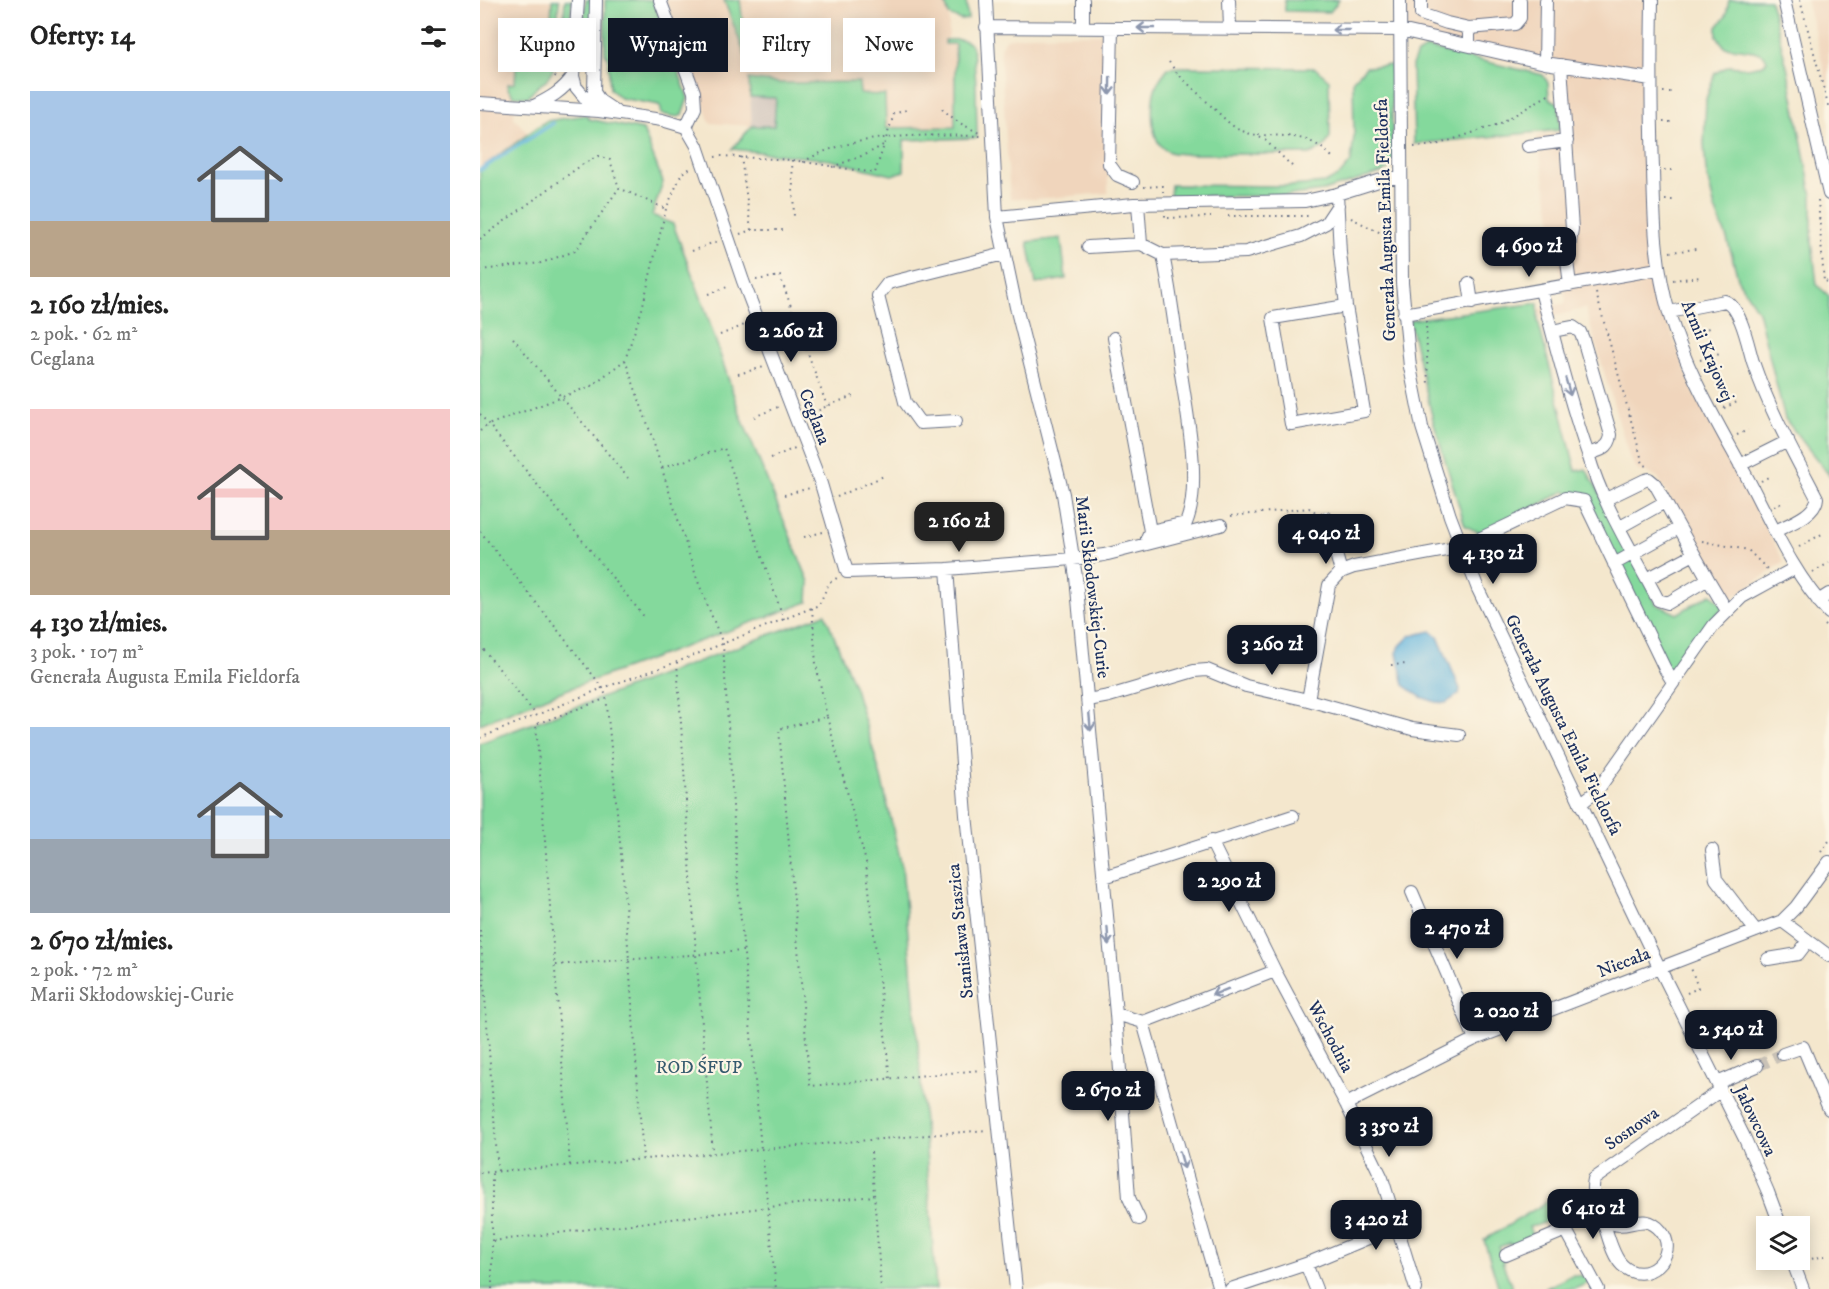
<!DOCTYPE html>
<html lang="pl">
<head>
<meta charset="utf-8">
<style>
  :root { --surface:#fff; --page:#f6f6f6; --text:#222; --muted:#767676; --accent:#111827 }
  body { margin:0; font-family:"IM FELL DW Pica",serif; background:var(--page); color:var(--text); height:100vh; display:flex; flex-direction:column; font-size:22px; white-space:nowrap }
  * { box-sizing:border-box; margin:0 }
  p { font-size:20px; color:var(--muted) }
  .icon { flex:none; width:33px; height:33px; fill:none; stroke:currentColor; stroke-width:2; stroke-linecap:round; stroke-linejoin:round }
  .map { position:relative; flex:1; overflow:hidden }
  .sheet { display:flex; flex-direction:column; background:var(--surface); width:480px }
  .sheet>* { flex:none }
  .top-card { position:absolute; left:18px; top:18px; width:570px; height:54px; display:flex; gap:12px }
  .tools { position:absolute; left:1276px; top:1216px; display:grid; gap:12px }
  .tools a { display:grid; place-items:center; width:54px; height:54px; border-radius:0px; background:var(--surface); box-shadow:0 3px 15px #0003; font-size:30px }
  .price { position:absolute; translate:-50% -51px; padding:0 14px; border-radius:12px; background:var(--accent); color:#fff; font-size:20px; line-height:39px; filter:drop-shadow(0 2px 3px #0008) }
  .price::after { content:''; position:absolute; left:50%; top:36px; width:18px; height:14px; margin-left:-9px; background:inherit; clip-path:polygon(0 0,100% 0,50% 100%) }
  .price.current { background:#222; color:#fff }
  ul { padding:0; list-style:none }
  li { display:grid; align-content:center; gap:12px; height:318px; padding:0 30px }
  li span { display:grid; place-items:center; height:186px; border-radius:0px; color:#555 }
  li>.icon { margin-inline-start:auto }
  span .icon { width:108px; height:108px; fill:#fffc; stroke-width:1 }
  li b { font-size:26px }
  h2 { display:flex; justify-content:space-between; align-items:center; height:72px; padding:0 30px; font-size:26px }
  .pill { padding:0 21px; border-radius:0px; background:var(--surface); box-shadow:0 3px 15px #0003; font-size:21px; line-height:54px }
  .pill.current { background:var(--accent); color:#fff }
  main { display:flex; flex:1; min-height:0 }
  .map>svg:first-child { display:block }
  .built { fill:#f0d5bc }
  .industrial { fill:#cec1b9 }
  .green { fill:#84d99c; stroke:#50847d; stroke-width:1.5 }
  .water { fill:#64b5df; stroke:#40729e; stroke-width:1.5 }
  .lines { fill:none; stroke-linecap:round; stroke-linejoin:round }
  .stream { stroke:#64b5df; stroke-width:4 }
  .minor-tunnel { stroke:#c9c2b7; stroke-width:12; stroke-dasharray:12 6; stroke-linecap:butt }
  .minor-casing { stroke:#676f85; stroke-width:14 }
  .path { stroke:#676f85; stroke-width:2; stroke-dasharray:1.5 4.5; stroke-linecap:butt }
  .minor { stroke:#fff; stroke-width:12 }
  .oneway { stroke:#8d97ae }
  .labels { text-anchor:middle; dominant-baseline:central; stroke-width:4.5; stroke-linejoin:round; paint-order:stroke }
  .street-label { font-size:18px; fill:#1b2f5e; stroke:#fcf5e5 }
  .park-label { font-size:18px; fill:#355a6e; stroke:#fcf5e5 }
</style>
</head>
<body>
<main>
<section class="sheet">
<h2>Oferty: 14<svg class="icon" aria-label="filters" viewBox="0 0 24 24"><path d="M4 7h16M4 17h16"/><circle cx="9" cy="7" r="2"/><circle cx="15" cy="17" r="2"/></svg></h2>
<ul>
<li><span style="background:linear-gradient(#a9c7e8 70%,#b9a48a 0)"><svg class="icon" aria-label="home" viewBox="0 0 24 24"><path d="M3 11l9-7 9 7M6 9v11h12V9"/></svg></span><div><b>2 160 zł/mies.</b><p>2 pok. · 62 m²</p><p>Ceglana</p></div></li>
<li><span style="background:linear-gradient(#f6c9c9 65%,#b9a48a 0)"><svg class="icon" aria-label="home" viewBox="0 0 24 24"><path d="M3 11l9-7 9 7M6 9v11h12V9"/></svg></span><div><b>4 130 zł/mies.</b><p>3 pok. · 107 m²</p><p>Generała Augusta Emila Fieldorfa</p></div></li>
<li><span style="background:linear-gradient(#a9c7e8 60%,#9aa5b1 0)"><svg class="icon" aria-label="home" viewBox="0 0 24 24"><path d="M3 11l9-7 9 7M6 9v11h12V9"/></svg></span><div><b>2 670 zł/mies.</b><p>2 pok. · 72 m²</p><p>Marii Skłodowskiej-Curie</p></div></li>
</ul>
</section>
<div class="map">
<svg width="1349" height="1289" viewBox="0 0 1349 1289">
  <rect width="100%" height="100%" fill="#fcf5e5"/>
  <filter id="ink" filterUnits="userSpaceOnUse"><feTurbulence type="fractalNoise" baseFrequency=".0167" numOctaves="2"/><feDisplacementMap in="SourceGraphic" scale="12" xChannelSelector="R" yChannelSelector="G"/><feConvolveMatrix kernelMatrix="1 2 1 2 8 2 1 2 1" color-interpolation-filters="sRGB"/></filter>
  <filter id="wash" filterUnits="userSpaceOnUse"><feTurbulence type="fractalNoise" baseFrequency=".008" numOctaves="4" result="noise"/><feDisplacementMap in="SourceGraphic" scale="24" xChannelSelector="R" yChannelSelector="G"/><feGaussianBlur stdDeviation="1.35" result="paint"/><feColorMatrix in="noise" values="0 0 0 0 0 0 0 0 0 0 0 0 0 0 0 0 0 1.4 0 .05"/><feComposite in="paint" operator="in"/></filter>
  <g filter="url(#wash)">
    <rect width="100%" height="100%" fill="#f4e7cd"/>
    <!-- built -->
    <path class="built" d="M0 0H72L70 45 58 53H37L34 118 49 134 0 169Z
      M186 0H244L267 60 260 0H464L469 15V35L465 43 475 44V127L406 128 380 94 379 82 301 83 270 79 272 126 230 123Z
      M926 0H1166L1170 239 1175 281 1181 305 1213 391 1304 562 1249 600 1178 478 1167 472 1158 471 1149 456 1105 308 1062 320 1058 309 1086 303 1057 137 1080 133 1076 71 925 39Z
      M1326 0H1349V89L1331 18Z
      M627 34 628 193 553 199 530 198 520 48 526 39 550 35Z"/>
    <!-- industrial -->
    <path class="industrial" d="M270 97 296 98 294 126H272Z"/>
    <!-- green -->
    <path class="green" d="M72 0H79L76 52 73 70 66 81 58 86 48 97 34 96 28 89V84L35 83 37 52 58 53 59 43 70 44Z
      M85 0H92L87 53 82 52Z
      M106 0H116L114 55H100Z
      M125 0H173L208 98 202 115 198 117 181 114V108L179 105 140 98 130 89 128 57 125 53Z
      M244 0H260L268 63Z
      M464 0H486L488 19 481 20 469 15Z
      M805 0H859L850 12 805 11Z
      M1249 0H1290L1308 71 1332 196V242L1337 285 1349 296V475L1305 419 1278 311 1259 282 1247 238 1235 209 1226 171 1224 144 1226 99 1235 73 1249 66 1268 68 1283 65 1287 61 1284 55 1274 51 1245 47 1237 37V27L1246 16Z
      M465 40C476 40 488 37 493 49L496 83 497 138 424 140V171L412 175 350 160 252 149 272 126H294L296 98 270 97 269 79 301 83 379 82 380 94 405 95 406 128 475 127V44H465Z
      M947 48 1063 75 1068 83 1069 99 1079 103 1080 130 934 144 932 65 937 54Z
      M911 65 913 159 908 169 901 173 843 191 804 196H690L691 185 812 186 845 183 860 175 871 162 874 136 873 80 886 67Z
      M700 67 835 68 849 80 850 137 845 146 832 154H704C700 153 694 154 690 152 670 146 671 110 674 93 676 83 682 76 688 68Z
      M106 115 109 119 163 130 183 182 172 215 193 224 223 303 260 414 329 582 328 602 72 695 0 724V169L66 121Z
      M581 238 586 279 556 284 548 242Z
      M1058 303V321L1096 471 1106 469 1153 553 1132 560 1104 501 1085 491 1003 534 985 526 953 420 929 320Z
      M1156 557 1176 604 1197 614 1231 594 1244 606 1190 677 1138 561Z
      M345 614 375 688 401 777 422 867 439 1056 456 1289H0V743Z
      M1075 1197 1083 1213 1058 1225 1049 1227 1053 1238 1033 1247 1030 1243 1019 1247 1024 1261 1022 1262 1033 1289H1019L1004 1240Z
      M1092 1275 1105 1276 1108 1283 1094 1289H1064Z"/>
    <!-- water -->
    <path class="water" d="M951 631 958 637 980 689 979 694 966 703 956 702 941 697 924 685 917 653 920 646 930 636Z"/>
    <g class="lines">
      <!-- stream -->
      <path class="stream" d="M0 170 73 123"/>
    </g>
  </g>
  <g filter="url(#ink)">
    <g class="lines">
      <!-- minor-tunnel -->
      <path class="minor-tunnel" d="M1277 1066 1303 1054"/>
      <defs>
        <path id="minor" d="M98 0 93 76 96 87 115 110
          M116 0 114 92 120 101 135 111
          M180 0 214 92 215 108 206 127
          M506 0 517 217 536 307 583 494 596 577 636 1014 649 1198 659 1219
          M603 0V28
          M749 0 750 29
          M920 0 922 283 930 367 942 427 970 516 998 589 1180 969 1265 1139 1288 1192 1301 1227
          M941 0V14L967 23 989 28
          M1172 0C1171 56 1171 112 1173 169 1174 218 1175 265 1189 313 1206 372 1240 427 1269 481 1293 527 1314 575 1349 613
          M1304 0 1349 194
          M506 27 920 30 1065 63 1171 79
          M632 28 629 164 637 175 653 182
          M989 45V28L1035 24 1040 18V0
          M1065 63 1066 0
          M1081 65 1092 229 1087 261 1090 285
          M0 103 119 111 182 120 206 127 217 146 263 281 341 484 367 572 467 569 593 559 624 555 741 525
          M54 106C70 98 83 91 93 76
          M1048 146 1087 141
          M857 194 860 253 866 306 884 411 811 424 793 318 866 306
          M517 217 654 204 825 201 857 194 908 178H920
          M661 244 683 255C691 294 696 334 701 373 707 414 722 486 706 523L670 531
          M608 247 661 244 658 204
          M683 255 766 252 821 236 846 223 858 205
          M989 283 992 303
          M1061 291C1076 345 1089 401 1108 454 1119 451 1130 448 1131 435L1103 339 1100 332 1093 327 1072 331
          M1189 312 1245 301C1261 307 1268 346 1273 362 1289 409 1314 454 1337 498 1336 515 1309 524 1295 531
          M924 314 1178 269
          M634 338 670 531 667 538
          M476 421 440 423 425 402 398 296 408 283 524 254
          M1108 454C1122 504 1154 554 1178 600L1188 603 1228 579 1175 484 1169 479 1165 480 1126 499
          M1260 465 1308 441
          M846 518 861 572
          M1140 527 1185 502
          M1134 564 1199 528
          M467 569 486 815 536 1289
          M1167 579 1214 554
          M1228 579 1247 611
          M1338 601 1349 594
          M608 700 629 696 714 671 727 670 766 686 828 700 932 729 979 735
          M828 700 849 585 861 572 874 567 982 547 1085 498 1104 501 1185 669 1193 682
          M1100 804 1117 791 1234 625 1262 597 1315 568
          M731 841 795 971 866 1104 902 1178 936 1289
          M1232 850 1236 879 1276 931
          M624 877 813 816
          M932 892 995 1039
          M1302 921 1349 956
          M1288 959 1318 954 1328 941
          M636 1014 663 1022
          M663 1022 739 1289
          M663 1022 795 971
          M1303 1054 1323 1047 1349 1109
          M1237 1083 1277 1066
          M866 1104 995 1039 1302 921 1316 907 1349 862
          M1119 1214C1143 1241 1160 1206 1181 1231 1201 1255 1165 1288 1142 1265 1133 1256 1129 1239 1125 1227 1118 1211 1110 1197 1114 1179L1241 1090
          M1026 1255 1086 1230 1118 1289
          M1312 1260 1323 1289
          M826 1264 836 1289
          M751 1289 826 1264 917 1226"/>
      </defs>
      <!-- minor casing -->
      <use href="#minor" class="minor-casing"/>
      <!-- path -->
      <path class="path" d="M1320 0 1349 109
        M689 62 697 73 749 123 757 129 784 139 815 169
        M75 77 80 66
        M1183 92H1193
        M462 109 478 122 499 133
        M1183 122H1193
        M778 135C807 136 831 134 852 157
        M934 147 956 145 1019 124 1070 94
        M235 157 241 156 312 160 395 173 414 114 429 109
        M261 157 271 230
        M312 160 314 217
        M323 162C372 132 446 135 502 136
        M352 167 387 154 405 144
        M1184 170H1193
        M664 187 683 186V192
        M1185 200H1194
        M1338 200 1344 282 1349 281
        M685 215V218L731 217
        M748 216H830
        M871 218 909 237
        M260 234 271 230H304
        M0 239 103 164 118 156 130 160 139 188 186 209
        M212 251 237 241
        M1190 252 1216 249
        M0 270 61 263 95 251 139 188
        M276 280 300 276 347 406
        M1193 280 1221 277
        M1116 293 1163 464 1167 466
        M228 294 250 286
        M946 321 948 387
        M1210 334 1232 327
        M240 335 267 324
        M33 338 148 478
        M145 360 167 422 217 579 243 644 258 886 281 1149
        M1220 360 1240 354
        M258 374 284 367
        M1244 408 1257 402
        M0 414 166 619
        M328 416 347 406 373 396
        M274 417 298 407
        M0 431 8 425 111 386 145 360 162 309 186 209 202 173 211 168
        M1257 435 1268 430
        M291 458 315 448
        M182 468 244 448 304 620
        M1281 481 1290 476
        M304 495 330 488
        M357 497 406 475
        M1294 506 1304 502
        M751 516 829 508 837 513
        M0 531 116 679 126 695 143 875 163 1159
        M324 537 343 532
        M1222 541 1268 550 1288 570
        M1319 547 1342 534
        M1001 561 1007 550
        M1333 572 1349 563
        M332 608 336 664 347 717 299 729 330 1086 501 1070
        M1344 625 1349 630
        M0 645 57 716
        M197 662 216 954 233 1153
        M911 665 927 664
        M347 717 386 862 410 1079
        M0 738 123 688 197 662 339 605 349 583 357 578
        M1341 852 1349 841
        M0 930 18 1171
        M76 965 263 951
        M1207 993 1218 988 1211 968
        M391 1152 401 1289
        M283 1160 296 1289
        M90 1165 56 724 125 699
        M0 1173 507 1130
        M13 1241 289 1207 394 1196
        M1326 1258 1331 1259 1349 1255
        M12 1289V1172"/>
      <!-- minor -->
      <use href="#minor" class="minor"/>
    </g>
    <!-- one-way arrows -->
    <defs><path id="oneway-shaft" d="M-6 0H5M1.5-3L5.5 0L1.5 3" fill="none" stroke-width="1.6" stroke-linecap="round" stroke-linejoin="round" transform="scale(1.5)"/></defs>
    <g class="oneway">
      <use href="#oneway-shaft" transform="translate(666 28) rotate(-180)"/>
      <use href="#oneway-shaft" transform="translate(861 30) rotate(-180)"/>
      <use href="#oneway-shaft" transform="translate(630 86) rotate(91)"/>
      <use href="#oneway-shaft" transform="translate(1088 387) rotate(74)"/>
      <use href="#oneway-shaft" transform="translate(610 722) rotate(85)"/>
      <use href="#oneway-shaft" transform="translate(628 936) rotate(86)"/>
      <use href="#oneway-shaft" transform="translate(740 992) rotate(158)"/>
      <use href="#oneway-shaft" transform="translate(702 1160) rotate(74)"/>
    </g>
  </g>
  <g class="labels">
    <!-- street labels -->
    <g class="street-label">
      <text transform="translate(906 220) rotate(-92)">Generała Augusta Emila Fieldorfa</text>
      <text transform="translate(1227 351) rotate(67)">Armii Krajowej</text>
      <text transform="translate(334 417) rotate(69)">Ceglana</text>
      <text transform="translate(612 587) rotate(83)">Marii Skłodowskiej-Curie</text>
      <text transform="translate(1083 725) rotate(64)">Generała Augusta Emila Fieldorfa</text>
      <text transform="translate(481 931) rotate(-96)">Stanisława Staszica</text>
      <text transform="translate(1144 963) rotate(-21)">Niecała</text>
      <text transform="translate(850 1037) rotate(62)">Wschodnia</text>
      <text transform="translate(1275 1121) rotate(65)">Jałowcowa</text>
      <text transform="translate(1152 1129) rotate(-35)">Sosnowa</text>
    </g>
    <!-- park labels -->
    <g class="park-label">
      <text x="219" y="1068">ROD ŚFUP</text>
    </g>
  </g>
</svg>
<div class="tools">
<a><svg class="icon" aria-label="layers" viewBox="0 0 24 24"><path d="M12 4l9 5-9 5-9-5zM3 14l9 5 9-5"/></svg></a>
</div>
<b class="price" style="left:1049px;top:278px">4 690 zł</b>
<b class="price" style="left:311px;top:363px">2 260 zł</b>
<b class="price current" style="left:479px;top:553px">2 160 zł</b>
<b class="price" style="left:846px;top:565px">4 040 zł</b>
<b class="price" style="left:1013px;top:585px">4 130 zł</b>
<b class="price" style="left:792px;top:676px">3 260 zł</b>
<b class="price" style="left:749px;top:913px">2 290 zł</b>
<b class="price" style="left:977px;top:960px">2 470 zł</b>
<b class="price" style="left:1026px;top:1043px">2 020 zł</b>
<b class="price" style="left:1251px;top:1061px">2 540 zł</b>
<b class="price" style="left:628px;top:1122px">2 670 zł</b>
<b class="price" style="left:909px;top:1158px">3 350 zł</b>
<b class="price" style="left:1113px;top:1240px">6 410 zł</b>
<b class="price" style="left:896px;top:1251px">3 420 zł</b>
<div class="top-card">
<a class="pill">Kupno</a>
<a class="pill current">Wynajem</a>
<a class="pill">Filtry</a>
<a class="pill">Nowe</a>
</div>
</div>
</main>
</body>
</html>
